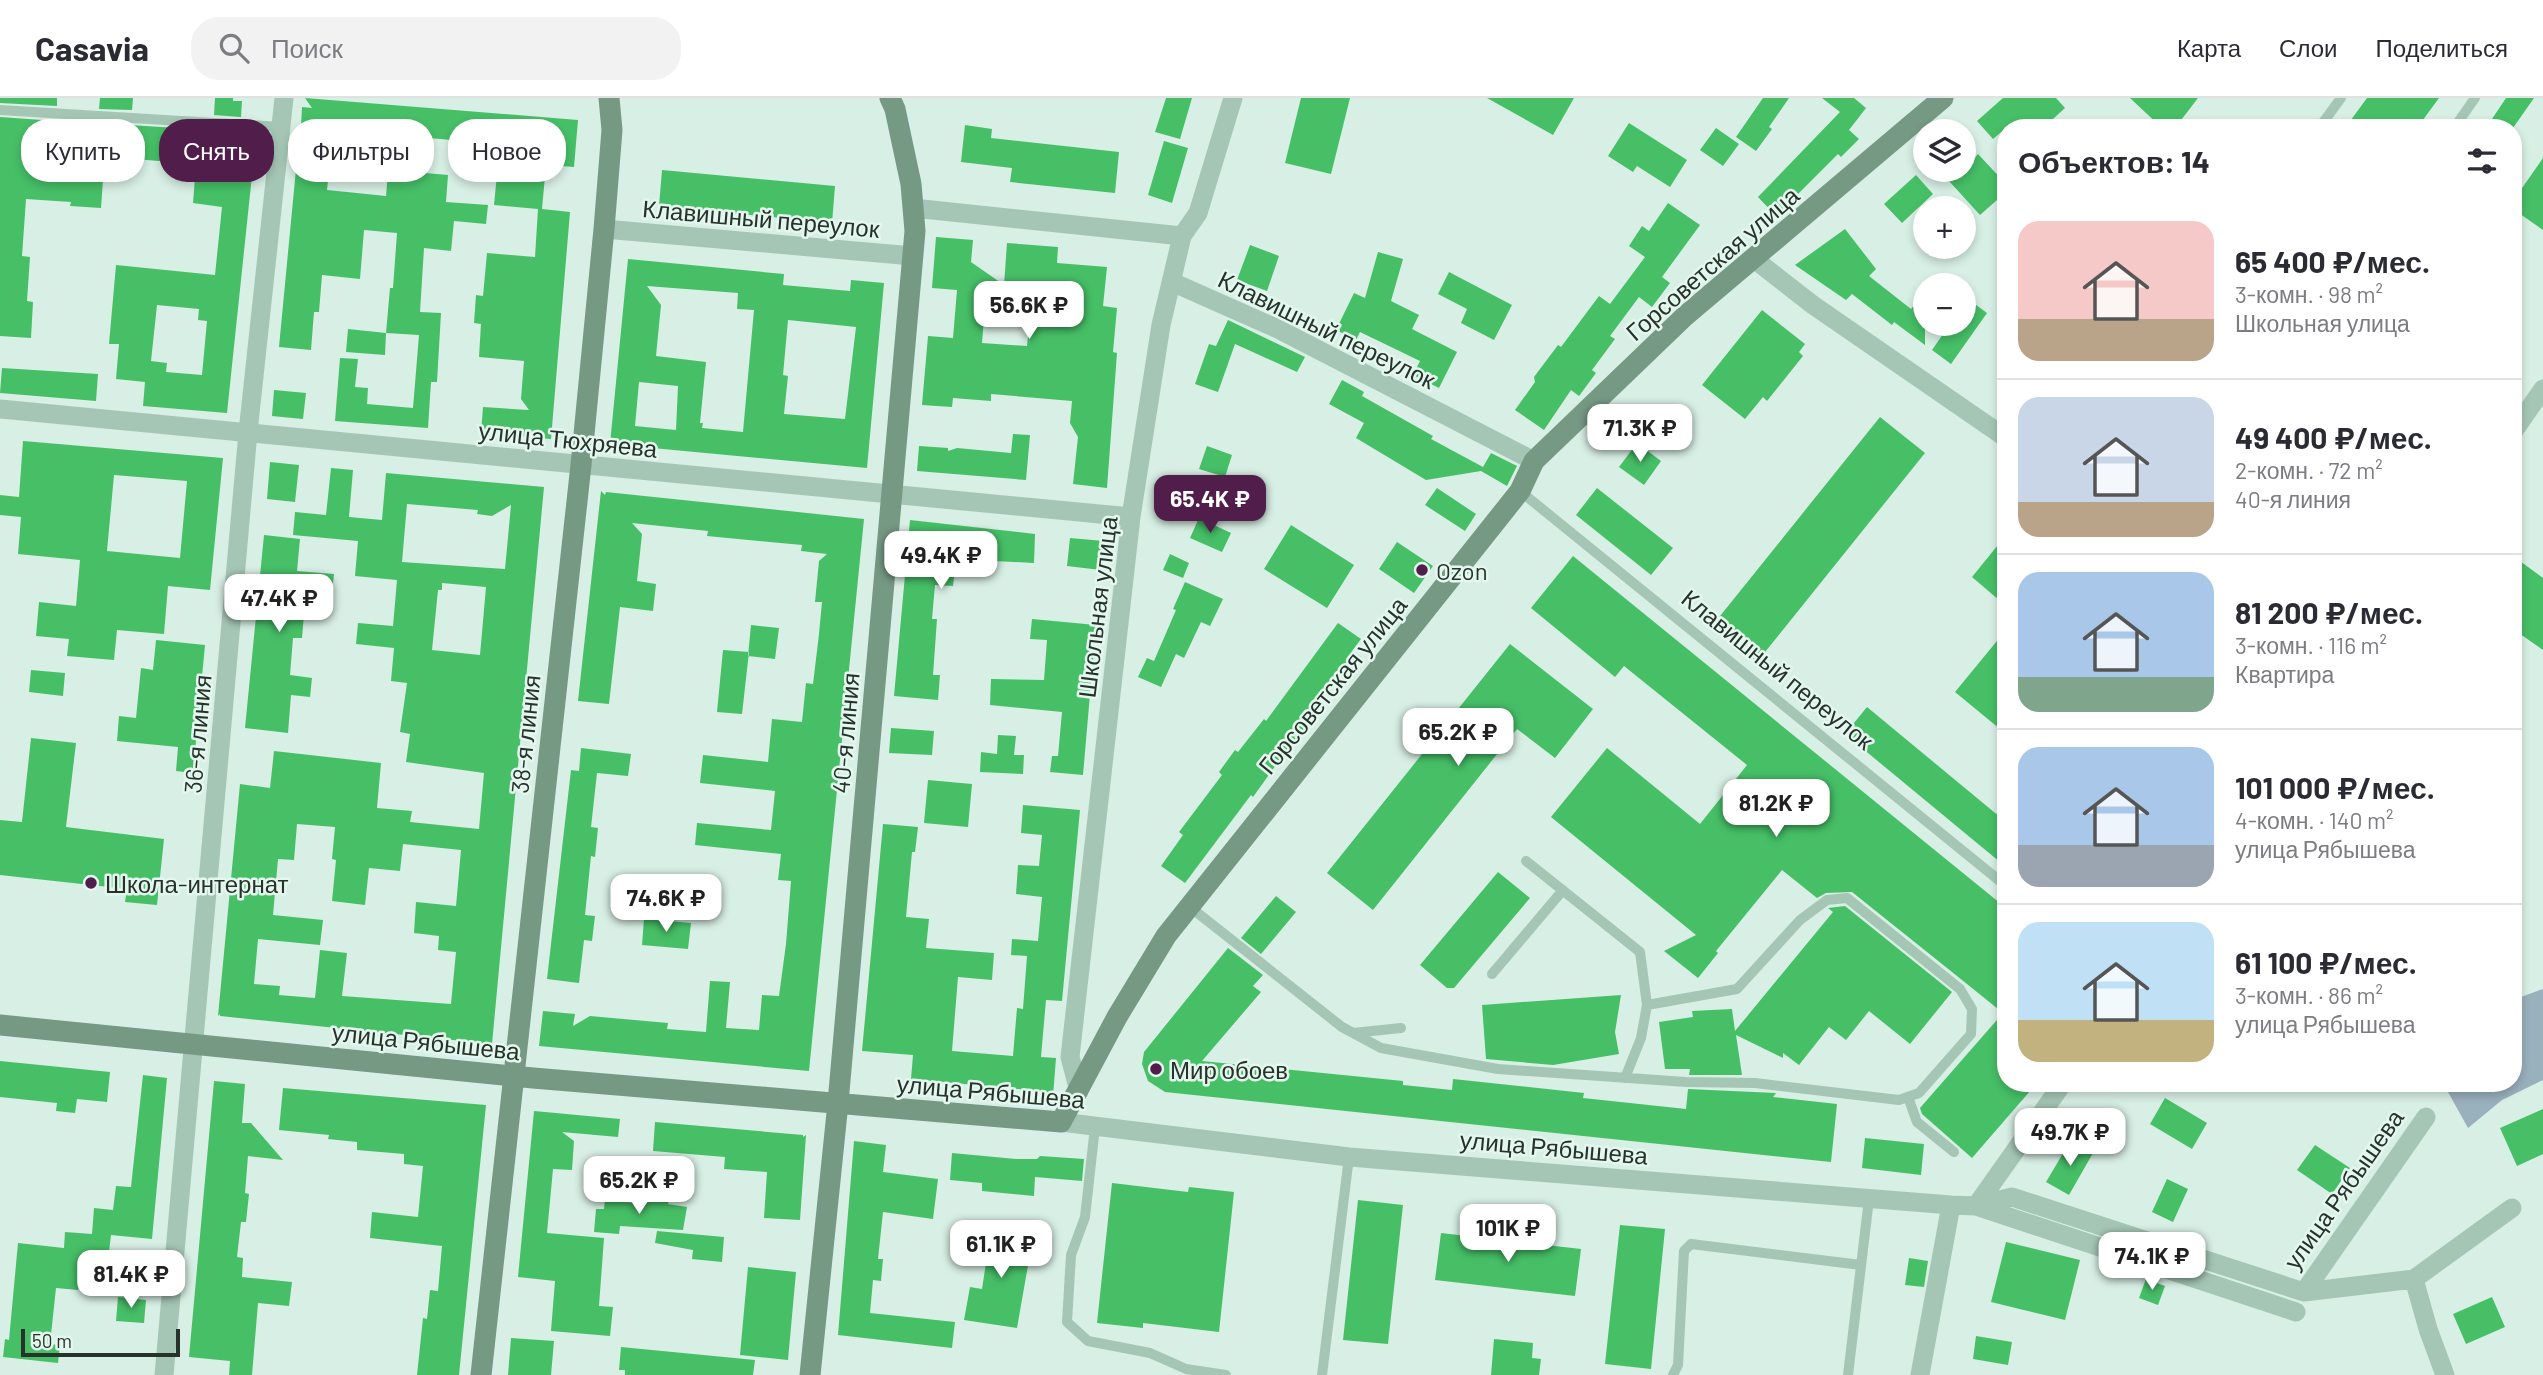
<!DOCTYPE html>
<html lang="ru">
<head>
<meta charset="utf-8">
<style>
  :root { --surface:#fff; --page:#f2f2f3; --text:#2b2b33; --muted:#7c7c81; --line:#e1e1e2; --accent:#511e4c }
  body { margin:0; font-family:Barlow,sans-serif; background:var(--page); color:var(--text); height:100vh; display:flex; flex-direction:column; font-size:26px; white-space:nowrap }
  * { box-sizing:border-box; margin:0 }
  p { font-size:23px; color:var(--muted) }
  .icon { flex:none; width:38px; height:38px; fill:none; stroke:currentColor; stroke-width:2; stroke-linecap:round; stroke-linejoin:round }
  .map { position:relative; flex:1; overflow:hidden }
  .drawer { position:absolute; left:1997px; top:21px; width:525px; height:973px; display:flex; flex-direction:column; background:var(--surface); border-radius:28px; box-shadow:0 4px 10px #0003 }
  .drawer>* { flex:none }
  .banner { position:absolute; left:21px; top:21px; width:665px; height:63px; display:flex; gap:14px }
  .tools { position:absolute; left:1913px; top:21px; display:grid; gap:14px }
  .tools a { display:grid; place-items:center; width:63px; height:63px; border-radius:50%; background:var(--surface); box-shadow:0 4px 10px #0003; font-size:35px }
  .scale { position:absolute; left:21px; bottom:18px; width:159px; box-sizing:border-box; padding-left:7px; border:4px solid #26322a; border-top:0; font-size:19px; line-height:24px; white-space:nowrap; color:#26322a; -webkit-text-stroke:5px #e4f7ef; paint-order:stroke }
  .price { position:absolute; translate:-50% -60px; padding:0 16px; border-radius:14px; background:#fff; color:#222; font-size:23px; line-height:46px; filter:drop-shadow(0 2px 4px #0008) }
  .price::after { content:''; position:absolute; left:50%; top:42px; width:21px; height:16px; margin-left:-10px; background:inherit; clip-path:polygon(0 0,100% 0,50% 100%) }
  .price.active { background:var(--accent); color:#fff }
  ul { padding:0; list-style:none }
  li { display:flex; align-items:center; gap:21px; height:175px; padding:0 21px }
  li+li { border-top:2px solid var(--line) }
  li span { display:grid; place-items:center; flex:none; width:196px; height:140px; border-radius:21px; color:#555 }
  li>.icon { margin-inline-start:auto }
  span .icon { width:84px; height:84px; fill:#fffc; stroke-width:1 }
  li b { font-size:30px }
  h2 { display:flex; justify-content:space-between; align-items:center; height:84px; padding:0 21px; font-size:30px }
  .tag { padding:0 24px; border-radius:28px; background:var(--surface); box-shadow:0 4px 10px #0003; font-size:24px; line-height:63px }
  .tag.active { background:var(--accent); color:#fff }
  header { display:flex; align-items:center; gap:42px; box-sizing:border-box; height:98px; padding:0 35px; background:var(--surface); border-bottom:2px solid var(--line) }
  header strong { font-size:33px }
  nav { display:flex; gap:38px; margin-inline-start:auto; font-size:24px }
  .search { width:490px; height:63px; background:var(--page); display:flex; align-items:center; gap:18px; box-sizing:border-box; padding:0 24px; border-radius:28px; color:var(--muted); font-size:26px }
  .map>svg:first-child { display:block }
  .green { fill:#99b0bd }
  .building { fill:#46bf67; fill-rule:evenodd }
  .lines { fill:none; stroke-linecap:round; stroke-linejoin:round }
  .lane { stroke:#a5c6b5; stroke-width:10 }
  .street { stroke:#a5c6b5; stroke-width:19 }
  .secondary { stroke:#769984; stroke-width:21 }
  .poi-dot { fill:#511e4c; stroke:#e4f7ef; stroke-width:2.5 }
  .labels { text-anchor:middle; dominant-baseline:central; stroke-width:5; stroke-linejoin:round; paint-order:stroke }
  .street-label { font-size:24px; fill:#26322a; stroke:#e4f7ef }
  .poi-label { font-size:24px; fill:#26322a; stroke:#e4f7ef; text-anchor:start }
</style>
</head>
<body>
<header>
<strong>Casavia</strong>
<div class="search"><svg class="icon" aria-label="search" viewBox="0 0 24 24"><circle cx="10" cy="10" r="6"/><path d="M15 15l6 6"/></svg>Поиск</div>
<nav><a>Карта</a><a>Слои</a><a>Поделиться</a></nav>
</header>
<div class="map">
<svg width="2543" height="1277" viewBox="0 0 2543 1277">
  <rect width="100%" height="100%" fill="#d8efe5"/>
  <!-- green -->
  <path class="green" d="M2543 891V982L2502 1002 2468 1030 2443 985H2513V902Z"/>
  <!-- building -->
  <path class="building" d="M0 0H57V8L0 5Z
    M100 0H133L132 12 99 11Z
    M215 0H233V3H242L241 19 214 17Z
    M305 0 578 22 574 69 546 67 542 111 570 114 551 341 481 335 483 309 529 312 521 301 524 263 479 259 481 226 474 225 476 197 483 198 487 155 535 159 538 111 494 107 497 76 460 73 463 43 417 39 414 74 448 77 446 104 488 107 486 126 454 123 451 153 424 150 420 214 441 215 437 284H431L428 330 335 323 340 260 358 261 355 289 368 290 367 306 413 310 419 237 386 235 390 190H393L397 135 364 132 360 181 322 177 319 214H314L311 252 279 249 296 71 329 74 327 92 386 98 390 51 332 47 333 31 301 28 302 9 312 10Z
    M1166 0H1192L1180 41 1155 34Z
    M1301 0H1350L1331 76 1285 65Z
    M1487 0H1574L1553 37Z
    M1763 0H1789L1769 29 1772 31 1756 53 1736 39Z
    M1822 0H1854L1866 10 1849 32 1859 41 1841 59 1838 56 1776 118 1758 99 1840 14Z
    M2003 0H2056L2065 10 2043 30H2006L1993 41 1977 23Z
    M2130 0H2198L2175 30H2162Z
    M2367 0H2439L2417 30H2345Z
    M2506 0H2534L2513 30H2486Z
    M0 19 56 23 53 72H55L54 78 103 82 101 110 70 108 71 104 26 101 22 158 30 159 27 203 33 204 31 240 0 238Z
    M98 25 240 34 238 67 253 68 227 315 143 308 145 284 116 281 119 246H109L116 167 215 177 222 109 193 105 195 79 171 77 172 64 96 58ZM157 207 199 211 198 222 207 223 202 277 166 274 167 265 151 263Z
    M1629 25 1687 62 1670 89 1637 68 1633 74 1608 58Z
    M965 27 992 31 991 40 1119 54 1115 95 1010 84 1012 70 961 64Z
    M1716 30 1739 46 1723 68 1700 52Z
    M1164 43 1188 50 1172 105 1148 97Z
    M1978 56 2006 86V94L1980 117 1949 83 1964 72Z
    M2543 60V132L2513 111V103Z
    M662 72 835 88 832 125 659 108Z
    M1916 77 1933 96 1902 125 1884 106Z
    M1668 105 1700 127 1662 179 1670 185 1652 209 1639 199 1610 238 1615 241 1592 272 1596 275 1579 298 1571 292 1544 332 1515 312 1535 284 1534 279 1558 247 1561 249 1599 198 1610 206 1645 159 1629 148 1642 128 1649 133Z
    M1845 131 1876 171 1869 178 1911 211 1925 194V247L1894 224 1892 227 1852 196 1846 202 1795 167Z
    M936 139 973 142 971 164 1004 187 1007 145 1058 149 1057 165 1107 169 1103 208 1117 210 1113 254 1117 255 1107 390 1073 386 1078 339 1070 325 1072 303 991 296V303L953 300 952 309 922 307 928 238 953 240 957 192 932 190ZM986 195 1032 199 1027 248 982 245Z
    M1250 147 1279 158 1267 193 1237 182Z
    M1378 154 1403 161 1391 203 1419 217 1412 231 1457 254 1439 290 1413 277 1420 263 1360 234 1356 242 1336 232 1354 195 1365 200Z
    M628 161 784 176 783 187 850 193 851 182 884 185 867 370 610 346ZM647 188 738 195 737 211 754 212 743 334 702 330 703 325H700L706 264 656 258 661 207ZM788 222 856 229 845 321 784 316 788 278 783 277ZM639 284 678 288 676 332 635 328Z
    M1449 174 1512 207 1494 242 1461 225 1467 211 1438 196Z
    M1964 198 1987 215 1951 266 1932 252 1950 226H1964Z
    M1762 212 1805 246 1799 254 1803 258 1767 303 1763 299 1745 321 1702 287Z
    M1228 222 1305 259 1297 274 1235 246 1218 294 1195 286 1209 246 1216 248Z
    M348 231 386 235 385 257 346 254Z
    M2 270 98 276 96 303 0 295Z
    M1342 282 1364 294 1362 298 1433 338 1431 341 1483 369 1491 355 1517 368 1507 388 1481 373 1426 382 1356 340 1364 325 1329 306Z
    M274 292 306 295 303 321 272 318Z
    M1880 319 1925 355 1757 564 1712 528Z
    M1013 336 1030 337 1026 382 917 373 919 348 948 350V353L957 350 1011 355Z
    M23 343 223 360 210 492 168 488 164 536 117 532 114 562 67 558 69 541 36 538 39 504 76 508 80 462 18 456 21 419 0 417V397L19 399ZM114 377 187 383 180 460 107 453Z
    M1637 345 1661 363 1644 387 1619 369Z
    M1207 348 1232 357 1225 379 1199 371Z
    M270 364 299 367 295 404 267 401Z
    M331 370 353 372 349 419 382 422 386 375 544 389 492 946 220 918V916L218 918 240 686 270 690 274 653 381 665 377 710 412 713 410 724 479 731 484 675 406 664 410 636 400 634 407 585 391 583 394 550 356 546 358 525 393 528 397 482 355 478 358 443 293 437 295 414 326 417ZM407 406 478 412 477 416 492 418 511 407 505 471 402 464ZM442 485 486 489 480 557 432 552 438 492H442ZM297 726 335 729 332 761 336 762 332 803 365 807 369 770 400 773 403 746 461 752 456 808 416 804 414 835 439 838 438 852 456 854 451 906 342 898 347 855 320 852 315 900 279 897 280 888 254 886 258 841 320 847 323 822 273 817 278 761 294 762Z
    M1437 390 1476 416 1465 433 1425 407Z
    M1597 390 1673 450 1651 477 1576 417Z
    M601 393 605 397 606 394 864 421 809 973 539 948 543 913 575 916 573 928 590 918 668 925 667 931 706 934 710 883 730 884 726 930 759 932 762 897 779 898 786 846 791 783 778 782 781 756 695 747 697 725 771 732 775 693 700 685 703 657 768 664 772 621 802 624 806 585 813 586 819 536 822 504H815L819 463 827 456 801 453 802 447 707 438 708 433 632 425 642 436 637 483 656 486 653 513 620 509 609 606 578 603Z
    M1199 420 1231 435 1222 454 1190 440Z
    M910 422 1035 436 1034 465 956 461 953 488 935 487 932 521H937L933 577H940L938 602 894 598Z
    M1291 427 1354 467 1327 510 1264 471Z
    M264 437 300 441 297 473 334 476 332 496 306 493 302 540H293L290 577 312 580 310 599 291 597 288 635 245 630Z
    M2006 437V508L1972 479Z
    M1070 440 1104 443 1101 472 1067 468Z
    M1397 444 1433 468 1414 495 1379 471Z
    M1170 456 1189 465 1183 480 1163 472Z
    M1573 458 2006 810V985H2037L1972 1060 1922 1016 1920 1010 2003 915 1962 882 1852 794 1826 795 1817 800 1782 772 1716 853 1718 855 1698 880 1664 853 1696 837 1551 719 1607 650 1700 726 1747 667 1624 568 1615 579 1531 510Z
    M2513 458 2543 480V552L2513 531Z
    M1185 484 1223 501 1210 528 1201 524 1184 560 1176 556 1161 589 1138 579 1147 560 1154 563 1176 512 1173 511Z
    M1032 521 1096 527 1083 677 1050 674 1052 658H1058L1062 614 990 607 991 581 1044 582 1047 542 1030 541Z
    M1338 525 1361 541 1352 553 1361 559 1348 576 1341 571 1315 606 1322 611 1305 635 1278 668 1276 667 1253 699 1251 697 1185 785 1161 768 1183 737 1179 734 1222 677 1219 674 1235 652 1238 654 1264 621 1266 623Z
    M751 527 779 530 775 561 748 558Z
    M2006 532V636L1955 594Z
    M156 542 205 547 193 675 176 673 178 649 117 643 119 618 136 620 141 570 153 572Z
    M1510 546 1593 611 1555 660 1517 631 1373 812 1327 775Z
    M723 552 749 554 742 616 717 614Z
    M31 572 65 575 63 598 29 594Z
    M1867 609 2006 724V769L1845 636Z
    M891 630 934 633 932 657 889 655Z
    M998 637 1016 638 1014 657H1024L1023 676 980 674 981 654 997 656Z
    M31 640 76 645 66 729 164 741 157 807 125 804 127 791 0 777V722L22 724Z
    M581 650 631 656 628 678 597 675 591 729 598 730 595 759 591 758 585 817 595 818 592 843 584 842 579 885 547 881 571 672 579 673Z
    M928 682 972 686 968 729 924 725Z
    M1023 707 1080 712 1062 903 1046 902 1041 959 1056 960 1053 998 1028 996V992L911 981 913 957 862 953 883 726 918 729 915 754H912L906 819 929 821 926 850 994 855 992 882 958 879 952 953 1013 958 1017 910 1023 911 1027 858 1011 857 1012 841 1038 843 1042 799 1016 796 1018 767 1039 768 1042 737 1021 735Z
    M1498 774 1530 800 1454 890H1447L1420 867Z
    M1276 798 1296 814 1261 856 1241 840Z
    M1845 808 1952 894 1910 946 1869 913 1846 942 1829 929 1799 967 1783 955V960L1736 937 1742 977H1689L1690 971H1665L1659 924 1693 919 1692 913 1732 911 1735 933 1833 814 1828 810Z
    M644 821 691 825 688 851 642 847Z
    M1228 850 1263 877 1253 888 1261 894 1202 963 1403 983V987L1452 992 1453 981 1584 995 1583 1000 1686 1011 1688 991 1776 995 1773 999 1837 1006 1831 1064 1165 994 1148 983 1142 966 1144 954Z
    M1621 897 1615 934 1619 956 1553 967 1486 961 1482 907Z
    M0 963 110 974 107 1004 77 1001 75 1015 56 1013 57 1005 0 999Z
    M143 977 167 980 152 1141 111 1137 108 1162 82 1159 78 1192 56 1190 50 1246 60 1247 58 1265 3 1259 5 1241 9 1242 18 1145 64 1150 65 1134 92 1136 94 1110 113 1112 116 1088 131 1089Z
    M214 983 245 986 242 1025H251L283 1062 248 1058 245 1095 249 1096 246 1124H241L237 1159 243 1160 242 1179 292 1184 289 1208 258 1205 252 1277H229L230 1263 189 1259Z
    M283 990 486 1007 459 1277H417L423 1220 427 1221 430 1192 438 1193 442 1148 370 1140 372 1114 418 1119 423 1068 404 1066V1056L357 1052V1044L328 1041 329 1037 279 1032Z
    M2165 1000 2207 1025 2192 1051 2150 1026Z
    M2543 1011V1056L2517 1068 2500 1030Z
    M534 1013 620 1021 618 1039 562 1034 574 1043 572 1072 553 1071 547 1135 604 1140 599 1208 613 1209 610 1238 551 1233 555 1183 518 1179Z
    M655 1024 803 1037V1039L806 1037 800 1122 764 1120 767 1074 724 1071 725 1059 653 1053Z
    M1865 1040 1924 1046 1921 1077 1862 1070Z
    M2071 1042 2093 1055 2069 1097 2046 1084Z
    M854 1043 886 1047 883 1074 938 1081 933 1121 883 1114 878 1161H883L881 1183 873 1182 870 1215 955 1224 952 1250 838 1237Z
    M2315 1047 2350 1070 2332 1096 2297 1072Z
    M952 1055 1016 1061H1037L1040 1058 1084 1061 1082 1083 1035 1079 1034 1098 982 1093V1085L950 1082Z
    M2167 1081 2188 1091 2173 1124 2152 1114Z
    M1112 1085 1188 1094 1189 1089 1234 1094 1219 1234 1143 1225V1230L1097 1225Z
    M605 1102 646 1106 647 1102 669 1103 668 1106 687 1109 683 1132 620 1128 619 1136 594 1134 596 1111H604Z
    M1358 1102 1403 1107 1388 1246 1343 1242Z
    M1620 1127 1665 1131 1651 1271 1605 1266Z
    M984 1131 1033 1139 1017 1230 964 1222 970 1189 982 1191 988 1152 981 1151Z
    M657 1133 724 1139 722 1164 692 1161 693 1152 655 1145Z
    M1441 1135 1581 1151 1575 1198 1435 1182Z
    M2006 1144 2080 1162 2065 1222 1991 1204Z
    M1909 1160 1928 1163 1924 1189 1905 1187Z
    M748 1169 796 1174 788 1262 740 1257Z
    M2146 1181 2165 1188 2158 1207 2139 1200Z
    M118 1199 146 1202 144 1225 116 1223Z
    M2492 1199 2505 1229 2466 1246 2453 1216Z
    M1976 1238 2012 1244 2008 1267 1973 1261Z
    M511 1240 554 1243 551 1277H508Z
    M1494 1241 1533 1245 1532 1260 1541 1261 1539 1277H1491Z
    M621 1249 755 1262 753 1277H625V1272H619Z"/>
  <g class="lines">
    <!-- lane -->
    <path class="lane" d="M0 12 282 29
      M2319 30 2341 0
      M2454 30 2475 0
      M1520 393 2006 788
      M1526 763 1640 854 1647 907 1641 940 1625 980
      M1190 809 1342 929 1381 950 1498 971 1686 984 1755 985 1899 1002 1919 995 1971 936 1972 911 1960 891 1847 800 1827 802 1800 822 1737 891 1647 907
      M1492 876 1563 792
      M1353 935 1401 930
      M1908 999 1917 1024 1954 1054
      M1095 1029 1085 1119 1071 1157 1067 1224 1088 1243 1150 1255 1186 1271 1226 1277
      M1322 1277 1349 1059
      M1673 1277 1678 1267 1684 1153 1691 1146 1861 1167
      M1848 1277 1869 1101"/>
    <!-- street -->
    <path class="street" d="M913 110 1182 138
      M604 131 913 158
      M1754 161 1813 207 2006 340
      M1172 184 1278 231 1534 363
      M0 311 1131 419
      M2513 334 2543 291
      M2063 985 1976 1108 2296 1214
      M1079 993 1070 959 1131 419 1161 227 1182 138 1198 115 1233 0
      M1061 1024 1349 1059 1951 1107 1976 1108 2012 1099 2304 1194 2414 1181 2428 1231 2445 1277
      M2414 1181 2512 1110
      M2304 1194 2426 1019
      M164 1277 248 334 284 0
      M1920 1277 1951 1107"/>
    <!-- secondary -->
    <path class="secondary" d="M0 927 533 980 1061 1024 1117 919 1166 838 1520 393 1534 363 1685 218 1943 0
      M481 1277 581 367 604 131 612 32 609 0
      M810 1277 838 1005 915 133 911 86 895 11 890 0"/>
  </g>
  <!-- markers -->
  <g class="poi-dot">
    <circle cx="1422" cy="472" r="7"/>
    <circle cx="91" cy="785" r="7"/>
    <circle cx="1156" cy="971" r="7"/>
  </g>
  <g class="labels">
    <!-- street labels -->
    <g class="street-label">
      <text transform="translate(761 120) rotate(5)">Клавишный переулок</text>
      <text transform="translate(1712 165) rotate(-41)">Горсоветская улица</text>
      <text transform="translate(1327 231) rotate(26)">Клавишный переулок</text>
      <text transform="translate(568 341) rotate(6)">улица Тюхряева</text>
      <text transform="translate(1097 509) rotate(-83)">Школьная улица</text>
      <text transform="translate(1778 571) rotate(39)">Клавишный переулок</text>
      <text transform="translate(1332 587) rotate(-51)">Горсоветская улица</text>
      <text transform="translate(845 635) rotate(-85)">40-я линия</text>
      <text transform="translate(197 636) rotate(-85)">36-я линия</text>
      <text transform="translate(525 636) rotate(-84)">38-я линия</text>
      <text transform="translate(426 943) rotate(6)">улица Рябышева</text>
      <text transform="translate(991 993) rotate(5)">улица Рябышева</text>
      <text transform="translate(1554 1049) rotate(5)">улица Рябышева</text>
      <text transform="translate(2343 1091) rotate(-55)">улица Рябышева</text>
    </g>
    <!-- poi labels -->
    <g class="poi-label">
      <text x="1436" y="472">Ozon</text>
      <text x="105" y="785">Школа-интернат</text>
      <text x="1170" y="971">Мир обоев</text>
    </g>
  </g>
</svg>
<div class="tools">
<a><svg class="icon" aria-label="layers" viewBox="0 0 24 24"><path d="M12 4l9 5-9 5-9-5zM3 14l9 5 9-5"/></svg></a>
<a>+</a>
<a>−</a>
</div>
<div class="scale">50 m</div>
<b class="price" style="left:1029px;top:243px">56.6K ₽</b>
<b class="price" style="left:1640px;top:366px">71.3K ₽</b>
<b class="price active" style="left:1210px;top:437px">65.4K ₽</b>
<b class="price" style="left:941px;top:493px">49.4K ₽</b>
<b class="price" style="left:279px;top:536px">47.4K ₽</b>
<b class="price" style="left:1458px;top:670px">65.2K ₽</b>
<b class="price" style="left:1776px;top:741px">81.2K ₽</b>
<b class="price" style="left:666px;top:836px">74.6K ₽</b>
<b class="price" style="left:2070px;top:1070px">49.7K ₽</b>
<b class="price" style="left:639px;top:1118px">65.2K ₽</b>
<b class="price" style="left:1508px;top:1166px">101K ₽</b>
<b class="price" style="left:1001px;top:1182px">61.1K ₽</b>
<b class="price" style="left:2152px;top:1194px">74.1K ₽</b>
<b class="price" style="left:131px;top:1212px">81.4K ₽</b>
<div class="banner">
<a class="tag">Купить</a>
<a class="tag active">Снять</a>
<a class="tag">Фильтры</a>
<a class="tag">Новое</a>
</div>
<section class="drawer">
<h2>Объектов: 14<svg class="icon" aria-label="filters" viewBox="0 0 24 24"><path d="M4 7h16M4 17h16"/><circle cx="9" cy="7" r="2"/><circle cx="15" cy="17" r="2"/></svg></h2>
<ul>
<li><span style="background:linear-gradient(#f6c9c9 70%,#b9a48a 0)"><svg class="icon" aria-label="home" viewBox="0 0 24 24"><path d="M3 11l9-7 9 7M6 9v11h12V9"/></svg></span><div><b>65 400 ₽/мес.</b><p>3-комн. · 98 m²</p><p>Школьная улица</p></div></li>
<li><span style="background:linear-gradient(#c9d6e8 75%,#b9a48a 0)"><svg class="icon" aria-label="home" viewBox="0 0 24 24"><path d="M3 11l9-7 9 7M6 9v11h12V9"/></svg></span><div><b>49 400 ₽/мес.</b><p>2-комн. · 72 m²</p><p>40-я линия</p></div></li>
<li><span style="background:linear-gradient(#a9c7e8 75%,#7fa58c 0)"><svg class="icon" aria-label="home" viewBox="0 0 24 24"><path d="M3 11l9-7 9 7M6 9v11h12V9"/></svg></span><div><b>81 200 ₽/мес.</b><p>3-комн. · 116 m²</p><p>Квартира</p></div></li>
<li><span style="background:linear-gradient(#a9c7e8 70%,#9aa5b1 0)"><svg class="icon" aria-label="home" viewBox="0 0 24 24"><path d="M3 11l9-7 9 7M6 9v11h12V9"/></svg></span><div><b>101 000 ₽/мес.</b><p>4-комн. · 140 m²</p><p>улица Рябышева</p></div></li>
<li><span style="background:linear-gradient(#bfe0f5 70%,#c2b280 0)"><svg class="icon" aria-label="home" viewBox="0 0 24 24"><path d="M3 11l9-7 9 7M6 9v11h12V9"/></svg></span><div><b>61 100 ₽/мес.</b><p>3-комн. · 86 m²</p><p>улица Рябышева</p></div></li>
</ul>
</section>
</div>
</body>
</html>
